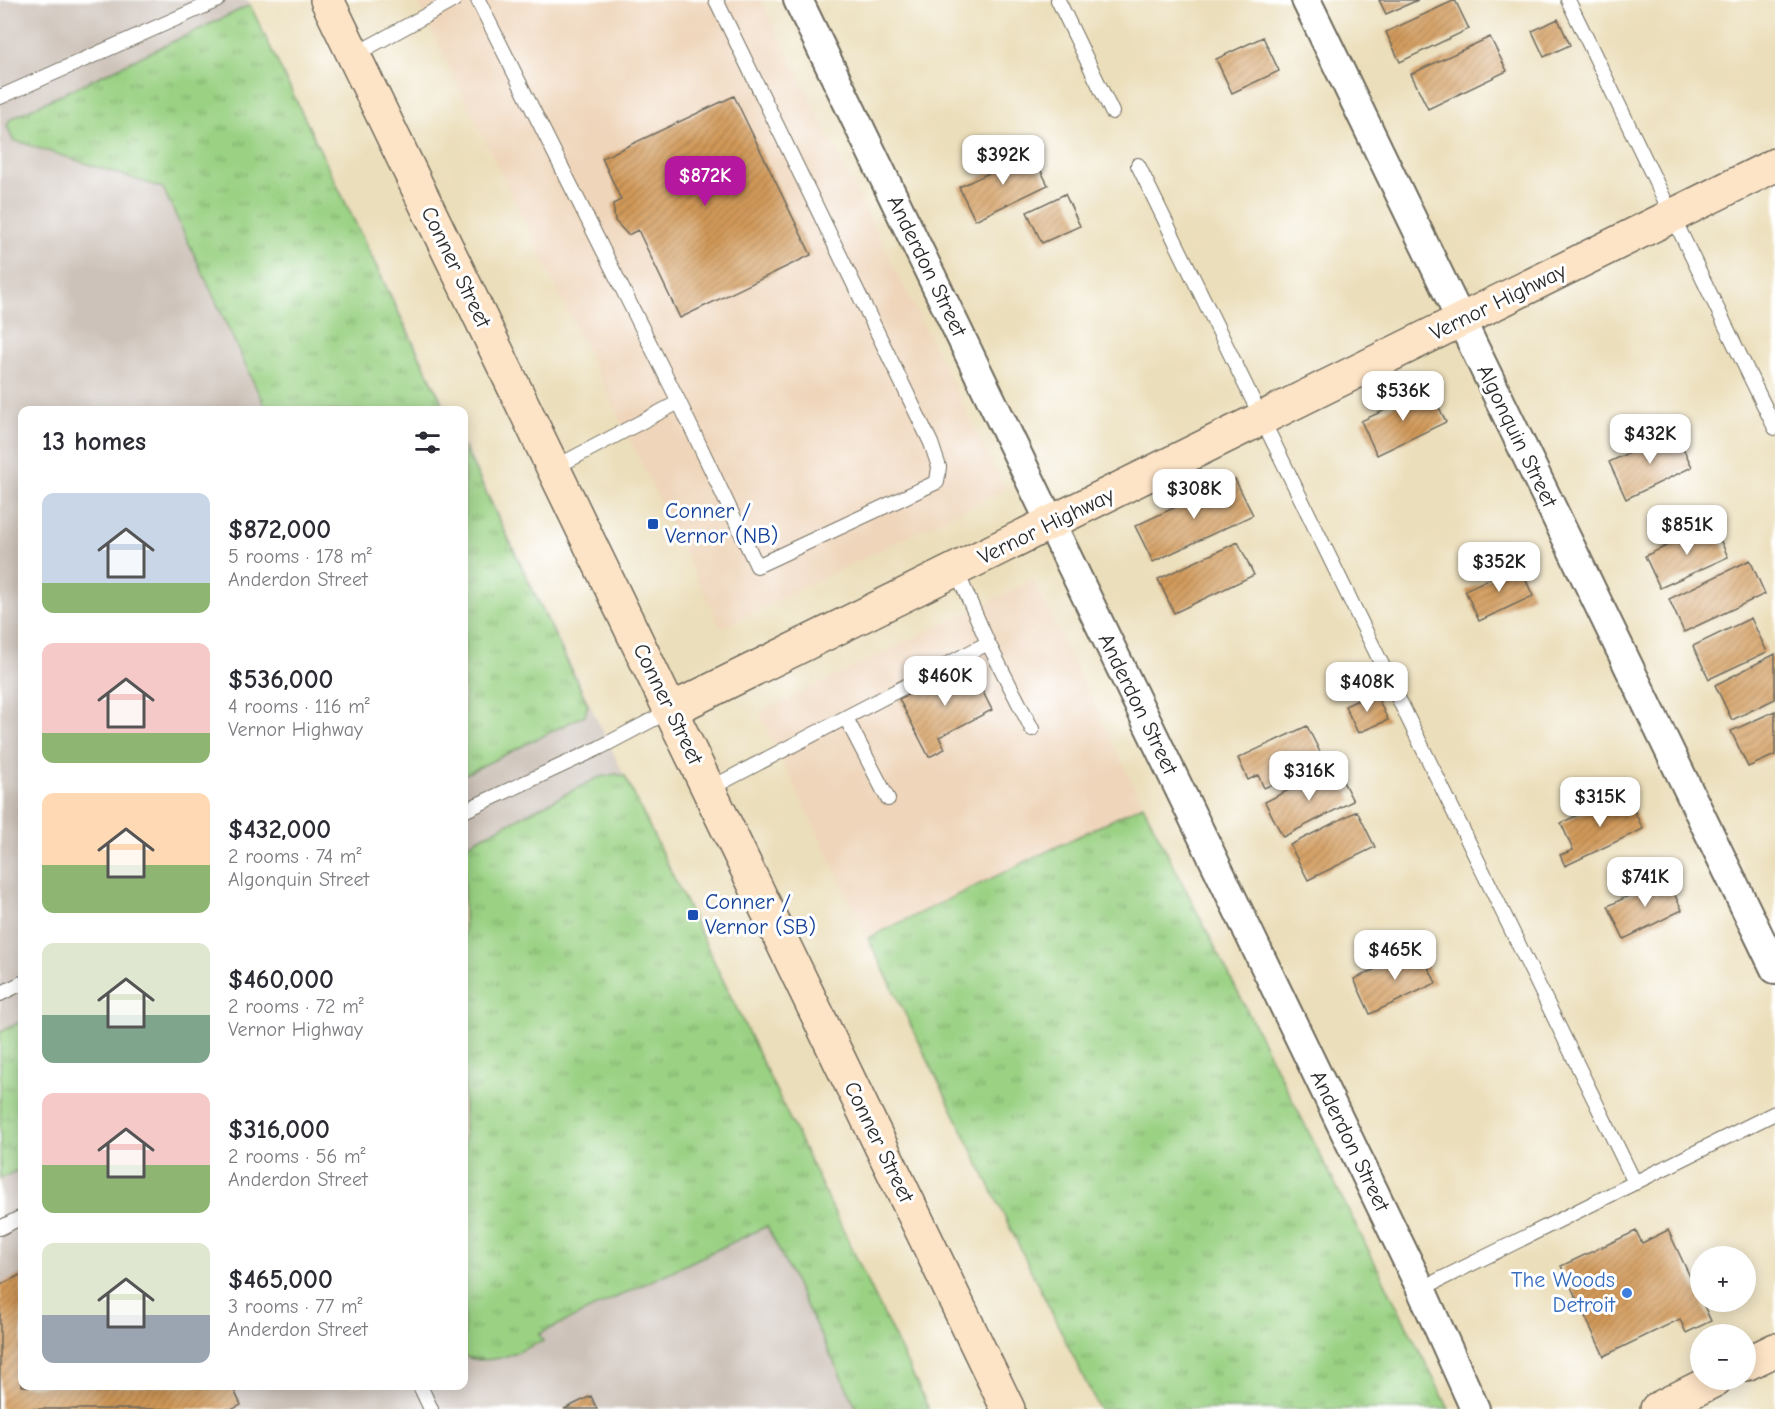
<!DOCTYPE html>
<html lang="en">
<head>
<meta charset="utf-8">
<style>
  :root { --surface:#fff; --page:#f2f2f3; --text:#2b2b33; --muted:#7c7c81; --accent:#b5179e }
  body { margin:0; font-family:"Comic Neue",sans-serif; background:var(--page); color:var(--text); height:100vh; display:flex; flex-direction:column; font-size:22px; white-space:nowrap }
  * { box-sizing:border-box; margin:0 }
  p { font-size:20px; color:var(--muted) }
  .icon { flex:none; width:33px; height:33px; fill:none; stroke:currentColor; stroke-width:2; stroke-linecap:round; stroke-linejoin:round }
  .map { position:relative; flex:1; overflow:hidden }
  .sheet { position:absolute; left:18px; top:406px; width:450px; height:984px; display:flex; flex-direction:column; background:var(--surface); border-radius:12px; box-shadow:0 3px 15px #0003 }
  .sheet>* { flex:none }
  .fabs { position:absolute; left:1690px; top:1246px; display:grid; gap:12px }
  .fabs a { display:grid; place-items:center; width:66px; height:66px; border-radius:50%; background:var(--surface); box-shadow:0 3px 15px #0003; font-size:30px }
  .price { position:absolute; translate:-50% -51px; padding:0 14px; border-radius:12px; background:#fff; color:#222; font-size:20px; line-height:39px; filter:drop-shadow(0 2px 3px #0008) }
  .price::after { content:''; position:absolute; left:50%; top:36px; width:18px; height:14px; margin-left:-9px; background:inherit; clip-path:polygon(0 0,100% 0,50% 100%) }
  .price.selected { background:var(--accent); color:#fff }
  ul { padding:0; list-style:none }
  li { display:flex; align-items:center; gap:18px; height:150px; padding:0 24px }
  li span { display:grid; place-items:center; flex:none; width:168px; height:120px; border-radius:12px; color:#555 }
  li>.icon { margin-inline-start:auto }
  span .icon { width:72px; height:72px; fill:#fffc; stroke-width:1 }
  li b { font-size:26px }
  h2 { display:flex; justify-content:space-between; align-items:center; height:72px; padding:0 24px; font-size:26px }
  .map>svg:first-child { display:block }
  .built { fill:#efd6bb }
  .industrial { fill:#cdc2b9 }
  .grass { fill:url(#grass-tufts); stroke:#627e57; stroke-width:1.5 }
  .building { fill:url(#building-hatch) }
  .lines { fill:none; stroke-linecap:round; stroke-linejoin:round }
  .lane-casing { stroke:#6e6a5d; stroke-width:16 }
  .street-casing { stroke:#6e6a5d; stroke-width:32 }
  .secondary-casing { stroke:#6e6a5d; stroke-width:36 }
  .lane { stroke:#fff; stroke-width:14 }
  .street { stroke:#fff; stroke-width:28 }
  .secondary { stroke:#fee4c6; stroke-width:33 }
  .transit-dot { fill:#1a4fb4; stroke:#fff; stroke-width:2 }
  .shop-dot { fill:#3f7fe0; stroke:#fff; stroke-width:2 }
  .labels { text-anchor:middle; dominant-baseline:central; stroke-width:6; stroke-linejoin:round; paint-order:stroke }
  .street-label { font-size:22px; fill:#2b2b2b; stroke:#fff }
  .transit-label { font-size:22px; fill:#164399; stroke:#fff; text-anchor:start }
  .shop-label { font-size:22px; fill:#366cbe; stroke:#fff; text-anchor:end }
</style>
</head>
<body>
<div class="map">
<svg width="1775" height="1409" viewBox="0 0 1775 1409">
  <defs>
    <pattern id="grass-tufts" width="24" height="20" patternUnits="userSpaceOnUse" patternTransform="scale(1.5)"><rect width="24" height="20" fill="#9ad183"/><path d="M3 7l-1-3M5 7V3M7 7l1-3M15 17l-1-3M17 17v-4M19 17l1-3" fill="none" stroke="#7eaa6b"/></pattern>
    <pattern id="building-hatch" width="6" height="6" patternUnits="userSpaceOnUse" patternTransform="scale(1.5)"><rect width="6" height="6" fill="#d19958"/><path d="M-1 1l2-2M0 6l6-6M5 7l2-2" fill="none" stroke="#aa7d49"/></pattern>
  </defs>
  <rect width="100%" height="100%" fill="#fff"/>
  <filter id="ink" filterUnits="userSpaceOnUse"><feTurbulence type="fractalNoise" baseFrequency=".0167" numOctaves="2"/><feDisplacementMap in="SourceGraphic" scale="12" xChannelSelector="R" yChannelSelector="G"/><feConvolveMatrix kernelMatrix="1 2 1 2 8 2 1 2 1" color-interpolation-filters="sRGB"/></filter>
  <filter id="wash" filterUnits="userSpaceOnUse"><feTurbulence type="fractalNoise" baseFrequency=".008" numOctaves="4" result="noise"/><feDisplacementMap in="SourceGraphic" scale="24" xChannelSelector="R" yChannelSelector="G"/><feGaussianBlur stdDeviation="1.35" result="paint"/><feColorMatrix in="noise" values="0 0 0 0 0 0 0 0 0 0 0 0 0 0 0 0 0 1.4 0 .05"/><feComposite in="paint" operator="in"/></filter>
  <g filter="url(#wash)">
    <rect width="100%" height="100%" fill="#ebdeba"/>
    <!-- built -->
    <path class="built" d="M417 0H761L1005 489 721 628Z
      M1033 580 1143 805 868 938 759 713Z"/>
    <!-- industrial -->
    <path class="industrial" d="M0 0H248L448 411H22V1386H464V443L929 1409H0Z"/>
    <!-- grass -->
    <path class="grass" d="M250 5 446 411H267L163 188 13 140 7 126 10 119 16 116Z
      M464 447 588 705 585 715 464 775Z
      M615 774 625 776 929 1409H857L767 1226 539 1334 543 1341C519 1352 490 1367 464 1356V846L597 778Z
      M1143 805 1449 1409H1099L868 938Z
      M22 1021V1168L0 1179V1032Z"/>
    <g id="blocks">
      <!-- building -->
      <path class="building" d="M1379 0H1418L1386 14Z
        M1455 0 1469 29 1400 62 1386 32Z
        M1558 19 1570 45 1544 57 1532 31Z
        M1263 37 1279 71 1232 93 1216 59Z
        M1490 37 1507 71 1428 109 1411 74Z
        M734 96 811 255 680 318 638 230 628 235 615 221 613 204 621 200 602 158Z
        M1032 153 1048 185 975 220 959 187Z
        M1065 194 1080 226 1042 243 1027 212Z
        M1430 389 1446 422 1377 455 1361 421Z
        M1675 431 1692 467 1626 499 1609 462Z
        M1235 479 1253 515 1153 562 1135 526Z
        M1713 524 1728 557 1660 588 1645 556Z
        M1238 542 1254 575 1174 613 1158 579Z
        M1750 560 1765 594 1684 632 1669 599Z
        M1519 565 1533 596 1479 621 1465 590Z
        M1751 618 1767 652 1709 679 1693 646Z
        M1775 654V699L1732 720 1715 685Z
        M969 664 992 710 939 737 945 749 929 757 899 699Z
        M1375 692 1388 720 1358 733 1345 706Z
        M1775 711V755L1748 767 1731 731Z
        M1307 726 1324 760 1264 788 1258 775 1248 780 1238 758Z
        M1335 766 1353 801 1283 837 1265 802Z
        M1625 792 1643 829 1565 866 1560 855 1573 850 1561 823Z
        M1357 811 1375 847 1308 880 1290 845Z
        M1666 877 1682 910 1624 939 1608 906Z
        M1419 949 1436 983 1370 1014 1354 979Z
        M1668 1230 1711 1321 1686 1333 1680 1319 1604 1356 1561 1266 1636 1231 1642 1243Z
        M22 1274V1386H232L241 1405 233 1409H0V1285Z
        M591 1396 597 1409H564Z"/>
    </g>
  </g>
  <g filter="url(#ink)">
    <use href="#blocks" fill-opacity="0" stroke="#6e6a5d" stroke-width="1.5"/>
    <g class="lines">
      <defs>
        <path id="lane" d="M478 0 679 402 757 566 937 482 939 467 931 443 716 0
          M1058 0 1112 112
          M1568 0 1775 428
          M354 55 454 0
          M0 97 218 0
          M1138 165 1635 1183
          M554 468 679 402
          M988 643 1032 729
          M846 718 888 799
          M709 789 988 643 956 570
          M464 811 599 748 671 710
          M0 994 22 983
          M0 1228 22 1217
          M1421 1289 1775 1113
          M420 1386 431 1409"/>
        <path id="street" d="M798 0 1421 1289 1475 1409
          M1306 0 1775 969"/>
        <path id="secondary" d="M327 0 1008 1409
          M671 710 1775 165
          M1746 1364 1775 1350
          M1657 1409 1715 1380"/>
      </defs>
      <!-- lane casing -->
      <use href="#lane" class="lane-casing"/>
      <!-- street casing -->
      <use href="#street" class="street-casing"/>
      <!-- secondary casing -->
      <use href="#secondary" class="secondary-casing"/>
      <!-- lane -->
      <use href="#lane" class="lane"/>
      <!-- street -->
      <use href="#street" class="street"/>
      <!-- secondary -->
      <use href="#secondary" class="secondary"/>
    </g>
  </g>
  <!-- markers -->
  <g class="transit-dot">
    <rect x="647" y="518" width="12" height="12" rx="3"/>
    <rect x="687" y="909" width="12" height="12" rx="3"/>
  </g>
  <circle class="shop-dot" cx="1627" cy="1293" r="6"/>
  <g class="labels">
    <!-- street labels -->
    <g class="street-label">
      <text transform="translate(927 266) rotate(64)">Anderdon Street</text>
      <text transform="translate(456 267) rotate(64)">Conner Street</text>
      <text transform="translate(1498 302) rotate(-26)">Vernor Highway</text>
      <text transform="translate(1517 436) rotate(64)">Algonquin Street</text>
      <text transform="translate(1046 526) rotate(-26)">Vernor Highway</text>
      <text transform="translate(668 704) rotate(64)">Conner Street</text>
      <text transform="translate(1138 704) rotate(64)">Anderdon Street</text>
      <text transform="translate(1350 1141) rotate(64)">Anderdon Street</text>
      <text transform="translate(879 1142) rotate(64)">Conner Street</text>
    </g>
    <!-- transit labels -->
    <g class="transit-label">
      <text x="665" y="511">Conner /<tspan x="665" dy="25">Vernor (NB)</tspan></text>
      <text x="705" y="902">Conner /<tspan x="705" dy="25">Vernor (SB)</tspan></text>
    </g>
    <!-- shop labels -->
    <g class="shop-label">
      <text x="1615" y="1280">The Woods<tspan x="1615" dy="25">Detroit</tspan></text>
    </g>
  </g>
</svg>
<div class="fabs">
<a>+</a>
<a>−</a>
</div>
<b class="price" style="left:1003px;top:186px">$392K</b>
<b class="price selected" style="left:705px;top:207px">$872K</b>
<b class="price" style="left:1403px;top:422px">$536K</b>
<b class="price" style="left:1650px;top:465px">$432K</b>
<b class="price" style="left:1194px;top:520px">$308K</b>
<b class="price" style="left:1687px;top:556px">$851K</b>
<b class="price" style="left:1499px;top:593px">$352K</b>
<b class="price" style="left:945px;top:707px">$460K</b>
<b class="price" style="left:1367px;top:713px">$408K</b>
<b class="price" style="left:1309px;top:802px">$316K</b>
<b class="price" style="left:1600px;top:828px">$315K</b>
<b class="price" style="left:1645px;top:908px">$741K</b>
<b class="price" style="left:1395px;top:981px">$465K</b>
<section class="sheet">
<h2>13 homes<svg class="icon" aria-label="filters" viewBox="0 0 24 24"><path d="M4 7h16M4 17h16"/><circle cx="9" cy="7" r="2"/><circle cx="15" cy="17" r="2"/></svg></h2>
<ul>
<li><span style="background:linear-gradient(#c9d6e8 75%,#8fb573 0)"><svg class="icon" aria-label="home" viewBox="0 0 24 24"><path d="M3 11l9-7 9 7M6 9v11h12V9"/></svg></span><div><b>$872,000</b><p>5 rooms · 178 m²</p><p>Anderdon Street</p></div></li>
<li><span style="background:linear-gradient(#f6c9c9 75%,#8fb573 0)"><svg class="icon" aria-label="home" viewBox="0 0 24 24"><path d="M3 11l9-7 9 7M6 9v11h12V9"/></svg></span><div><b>$536,000</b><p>4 rooms · 116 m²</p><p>Vernor Highway</p></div></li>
<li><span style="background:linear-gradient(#ffd9b3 60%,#8fb573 0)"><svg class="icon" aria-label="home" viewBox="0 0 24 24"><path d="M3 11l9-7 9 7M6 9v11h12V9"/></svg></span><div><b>$432,000</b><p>2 rooms · 74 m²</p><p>Algonquin Street</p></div></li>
<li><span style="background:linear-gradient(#dfe7d0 60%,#7fa58c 0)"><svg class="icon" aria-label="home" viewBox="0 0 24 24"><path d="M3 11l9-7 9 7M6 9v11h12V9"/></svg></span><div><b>$460,000</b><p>2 rooms · 72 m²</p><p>Vernor Highway</p></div></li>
<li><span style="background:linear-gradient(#f6c9c9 60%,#8fb573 0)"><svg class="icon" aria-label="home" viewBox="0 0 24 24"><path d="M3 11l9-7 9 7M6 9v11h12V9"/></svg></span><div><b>$316,000</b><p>2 rooms · 56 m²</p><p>Anderdon Street</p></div></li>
<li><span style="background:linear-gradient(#dfe7d0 60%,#9aa5b1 0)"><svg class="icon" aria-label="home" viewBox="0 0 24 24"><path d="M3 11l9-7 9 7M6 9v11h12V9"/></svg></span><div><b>$465,000</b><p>3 rooms · 77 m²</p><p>Anderdon Street</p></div></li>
</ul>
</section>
</div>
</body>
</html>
